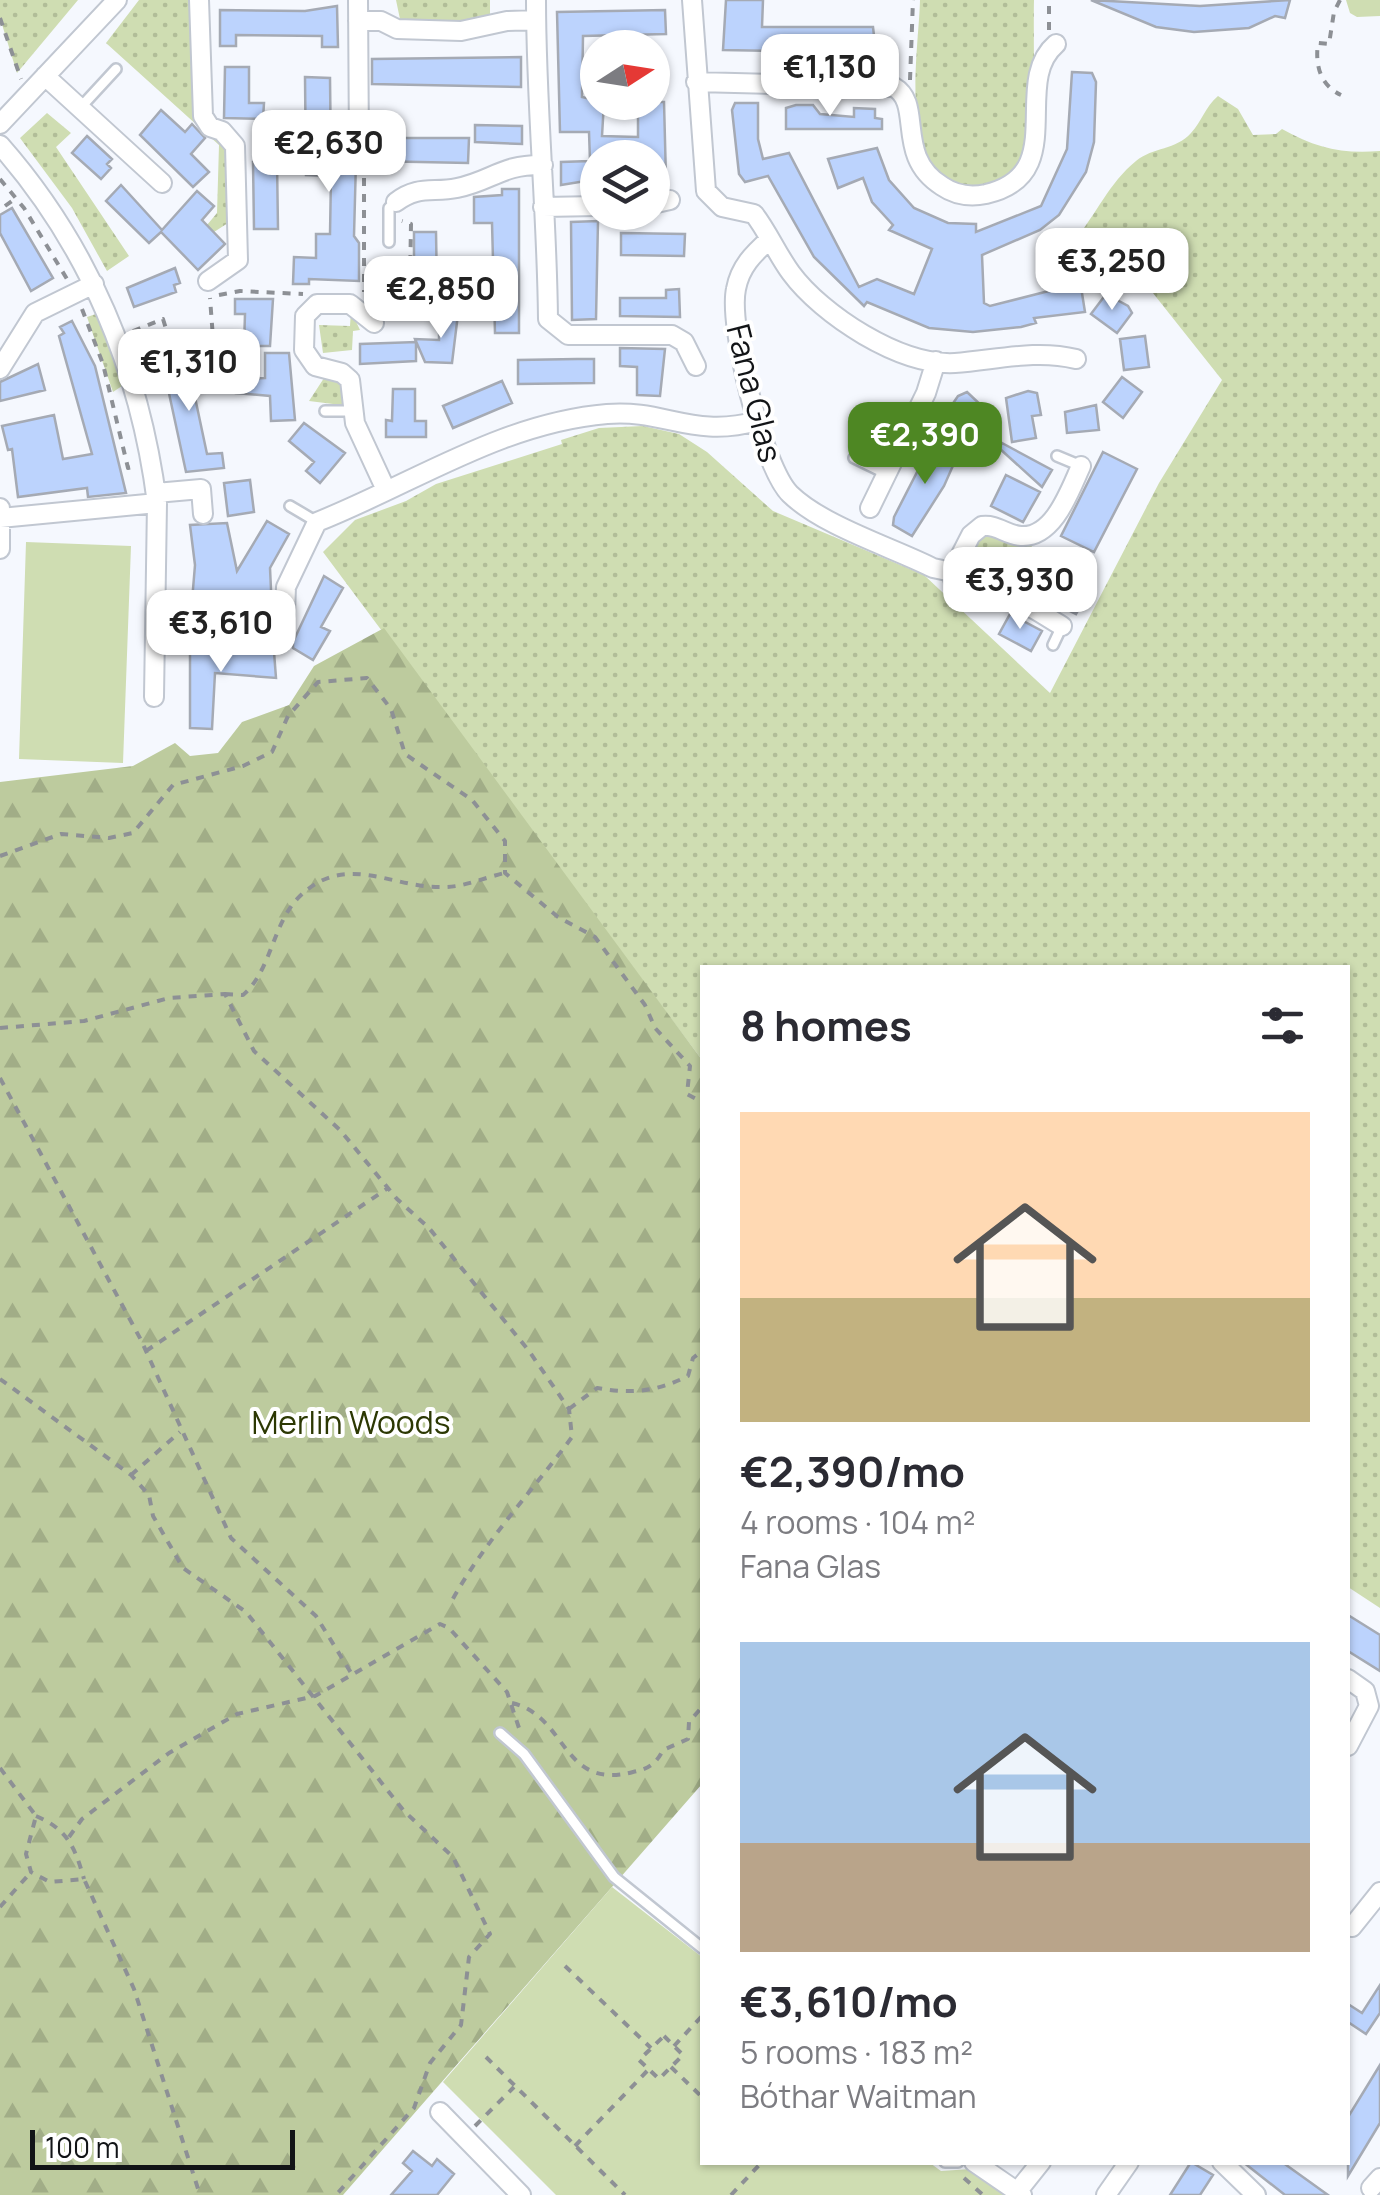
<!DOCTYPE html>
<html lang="en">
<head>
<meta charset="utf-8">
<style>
  :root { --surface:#fff; --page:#f2f2f3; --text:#2b2b33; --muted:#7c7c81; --accent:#4e8723 }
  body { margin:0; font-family:Manrope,sans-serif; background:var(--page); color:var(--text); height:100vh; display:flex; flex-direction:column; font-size:38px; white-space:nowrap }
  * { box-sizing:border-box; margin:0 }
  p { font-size:32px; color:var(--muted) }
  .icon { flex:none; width:55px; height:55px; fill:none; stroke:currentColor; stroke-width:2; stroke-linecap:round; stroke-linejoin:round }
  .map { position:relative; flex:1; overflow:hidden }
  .panel { position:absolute; left:700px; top:965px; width:650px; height:1200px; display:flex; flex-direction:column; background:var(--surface); border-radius:0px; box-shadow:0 2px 8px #0004 }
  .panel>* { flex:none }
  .needle { width:65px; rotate:78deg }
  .fabs { position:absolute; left:580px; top:30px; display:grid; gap:20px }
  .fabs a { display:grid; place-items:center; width:90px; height:90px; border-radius:50%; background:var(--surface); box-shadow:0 2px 8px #0004; font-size:50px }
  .scale { position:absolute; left:30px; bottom:25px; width:265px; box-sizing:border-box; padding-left:10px; border:5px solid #121417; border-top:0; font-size:28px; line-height:35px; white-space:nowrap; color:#121417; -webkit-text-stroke:8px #fff; paint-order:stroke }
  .price { position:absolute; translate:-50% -85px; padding:0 22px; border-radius:20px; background:#fff; color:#222; font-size:32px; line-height:65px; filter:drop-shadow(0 2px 5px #0008) }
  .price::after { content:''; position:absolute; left:50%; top:60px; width:30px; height:22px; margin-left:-15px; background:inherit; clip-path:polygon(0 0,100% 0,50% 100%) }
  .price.current { background:var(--accent); color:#fff }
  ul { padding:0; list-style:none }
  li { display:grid; align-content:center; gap:20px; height:530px; padding:0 40px }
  li span { display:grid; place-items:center; height:310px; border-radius:0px; color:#555 }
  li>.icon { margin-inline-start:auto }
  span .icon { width:180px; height:180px; fill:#fffc; stroke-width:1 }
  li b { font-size:42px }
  h2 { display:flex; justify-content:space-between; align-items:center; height:120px; padding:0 40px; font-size:42px }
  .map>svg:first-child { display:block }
  .grass { fill:url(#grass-dots) }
  .forest { fill:url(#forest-firs) }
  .park { fill:#cfddb2 }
  .building { fill:#bcd3fd; stroke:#a5aab4; stroke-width:2.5 }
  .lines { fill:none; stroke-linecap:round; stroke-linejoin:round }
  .lane-casing { stroke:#c1c7d1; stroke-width:14 }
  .street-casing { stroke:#c1c7d1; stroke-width:22 }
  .path { stroke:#8d9095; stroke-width:4; stroke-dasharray:8 8; stroke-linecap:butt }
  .lane { stroke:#fff; stroke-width:9 }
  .street { stroke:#fff; stroke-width:18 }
  .labels { text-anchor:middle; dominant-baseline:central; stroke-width:8; stroke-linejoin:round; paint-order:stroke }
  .street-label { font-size:32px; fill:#121417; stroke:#fff }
  .park-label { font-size:32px; fill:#2c3803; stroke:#fff }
</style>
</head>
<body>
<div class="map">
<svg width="1380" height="2195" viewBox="0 0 1380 2195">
  <defs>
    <pattern id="grass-dots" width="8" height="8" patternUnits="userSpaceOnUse" patternTransform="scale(2.5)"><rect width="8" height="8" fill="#cfddb2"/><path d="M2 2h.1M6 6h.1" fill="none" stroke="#b1bd98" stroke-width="1.8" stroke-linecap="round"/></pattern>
    <pattern id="forest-firs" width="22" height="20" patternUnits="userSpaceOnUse" patternTransform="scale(2.5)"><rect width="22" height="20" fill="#bdcb9e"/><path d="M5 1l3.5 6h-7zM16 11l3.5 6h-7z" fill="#a1ad87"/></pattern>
  </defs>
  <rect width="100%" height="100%" fill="#f5f8fe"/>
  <!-- grass -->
  <path class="grass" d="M0 0H78L17 73 0 18Z
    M139 0H192L195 116 225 144 228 223 214 232 207 225 217 213 219 145 106 43Z
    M396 0H490V22L401 24Z
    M920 0H1034C1033 35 1037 125 1025 153 1017 171 997 185 977 186 893 191 919 53 920 0Z
    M1218 96 1238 109 1253 135 1276 134 1282 129C1316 148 1341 154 1380 151V1608L1348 1587V968H702V1060L323 552 355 520 406 501 436 484 562 444 561 440 599 428 643 426 679 434 707 452 773 511 924 575 1050 693 1159 483 1222 380 1141 278 1075 240C1097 213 1109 183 1136 161 1153 147 1176 150 1191 133 1202 121 1205 107 1218 96Z
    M47 113 71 133 56 147 129 256 107 271 72 208 20 138Z
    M351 311 360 330 353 331 352 350 323 353 319 325 350 326Z
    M99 313 125 384 113 392 87 317Z
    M326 375 342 380 347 398 341 405 309 401Z
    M986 532 1034 542 1012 586 967 583C962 562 969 545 986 532Z"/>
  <!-- forest -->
  <path class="forest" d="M384 628 702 1060V1784L343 2195H0V782L133 766 175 743 190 756 218 753 242 722 289 705 314 666Z"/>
  <!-- park -->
  <path class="park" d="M1346 0H1380V16L1357 17 1350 13Z
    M26 542 131 546 123 763 19 759Z
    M612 1887 702 1957V2162L930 2163 941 2171 971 2169 1006 2195H556L443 2082Z"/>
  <!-- building -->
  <path class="building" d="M726 0H763L762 27H873L876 53 723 50Z
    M1091 0 1200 6 1290 0 1285 18 1275 16 1249 28 1194 32 1156 27Z
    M337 6 338 47H322V36L236 35V46H220V10L305 11Z
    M665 10 666 34 583 36 582 97 604 102 602 136 638 137V102H664L666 179H652V158H598V179L561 185V162L590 161 589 132H560L557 12Z
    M521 57V87L372 84V59Z
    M225 67H249V103H264L263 119 224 118Z
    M1072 72 1092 73 1096 82 1094 142 1086 172 1059 215 1040 230 982 255 984 303 990 306 1076 284 1081 287 1085 312 1034 318 1036 323 1021 327 973 332 929 328 867 302 864 306 814 257 768 176 745 182 739 174 732 110 735 103H758V139L763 159 789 153 859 287 877 279 914 294 932 249 889 230 893 225 872 202 863 178 838 188 828 159 877 148 889 180 914 208 948 223 976 224V232L1041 206 1067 149Z
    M305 77 330 78 331 160 356 161 354 236 359 243V281L309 279V284H293L294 257 316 258V234H330L331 176 306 175Z
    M796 105H813L820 114 854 117V108L875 109V118L882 119V129H786V108Z
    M161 110 185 132 192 124 205 138 191 154 209 172 193 187 140 135Z
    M371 115H390V138H469L468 163 371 161Z
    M475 125 522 126V144L475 142Z
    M87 136 112 159 107 164 111 168 101 179 72 153Z
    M253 162H277L278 229H254Z
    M121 185 162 230 197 191 214 206 202 220 225 244 198 270 161 232 149 243 106 201Z
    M502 189H519V333H495L492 223H474V197L502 195Z
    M12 208 53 278 31 291 0 233V215Z
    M598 221 596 319 572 320 571 222Z
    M414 232H436L437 289H450V304L404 303V309L374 305V286H414Z
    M621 233 685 234 684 256 621 255Z
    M175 268 180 283 174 285 176 292 134 307 127 288Z
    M679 289 680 317 620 316V298H666V290Z
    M1106 294 1128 306 1132 313 1117 333 1091 314Z
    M235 299H273L270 346H244L245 314H235Z
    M439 314H458L452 363 425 362 415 339 439 340Z
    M72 321 95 366 126 493 88 497 87 488 18 497 12 449 8 450 2 426 54 415 63 459 92 454 59 336 64 333 60 327Z
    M1145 336 1149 367 1124 370 1120 339Z
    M416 342V361L360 364V344Z
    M620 348 665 349 660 396 637 395V367L620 366Z
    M200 353 203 366 189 369 207 454 222 453 224 468 186 472 162 361Z
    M265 353H289L295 420 271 421 270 396 236 393 237 379 265 378Z
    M577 359H594V383L518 384V360Z
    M38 364 45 390 0 401V382Z
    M1122 377 1142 392 1123 418 1103 402Z
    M502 381 512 403 453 428 443 406Z
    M393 389H415V421H426V437H386V420L392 421Z
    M1028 391 1037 393 1041 415 1032 416 1036 438 1012 442 1006 398Z
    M967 392 1000 423 988 437 974 425 968 436 945 415 958 396Z
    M1096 405 1099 430 1067 433 1065 412Z
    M304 423 345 453 320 483 306 471 314 462 289 441Z
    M934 439 959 452 944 486 912 536 893 525 894 517Z
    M1002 443 1052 470 1042 487 999 448Z
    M1103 452 1137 469 1094 552 1061 536Z
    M1006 475 1040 492 1023 522 991 506Z
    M250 480 254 512 228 516 224 483Z
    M267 521 289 534 270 568 272 611 268 616 251 615V603L218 601V614L191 613 195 565 190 525 227 523 237 571Z
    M1039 555 1093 582 1076 614 1022 587Z
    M324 576 343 588 321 627 330 631 313 660 293 648V642Z
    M1010 614 1042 631 1031 651 999 634Z
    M190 643 274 652 276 678 215 673 212 729 190 728Z
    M1348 1615 1380 1635V1671L1348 1651Z
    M1380 1985V2013L1366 2034 1348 2022V2004L1362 2013Z
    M1380 2065V2123L1348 2176V2117Z
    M413 2151 432 2166 437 2159 454 2174 437 2195H391L412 2171 403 2163Z
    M1191 2162 1213 2175 1200 2195H1170Z
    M1243 2162H1282L1328 2195H1285Z"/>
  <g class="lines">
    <defs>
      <path id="lane" d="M80 108 116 69
        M389 242V208L396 202
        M325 411H354
        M1057 456 1081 466
        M854 458 887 474
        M290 506 317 522
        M1053 645 1062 626
        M500 1733 524 1754 614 1877 702 1948
        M945 2162H958"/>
      <path id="street" d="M199 0 203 116 210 127 222 131 235 146 238 260 208 281
        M358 0 359 148
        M536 0C536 107 547 212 548 319L568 335H672L684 342 696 366
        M692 0 706 191 722 207 754 214C768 232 777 254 791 273 822 315 900 366 955 363 996 360 1036 349 1076 359
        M358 21H381L397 29 461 31 507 21 536 20
        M45 76 162 183
        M696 82 894 87C924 104 894 156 942 186 955 195 971 197 986 194 1071 175 1010 83 1056 44
        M0 124 117 0
        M0 145C89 246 140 369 157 503L0 518
        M396 202C418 185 433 193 457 188 492 181 502 164 543 165
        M652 204 670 200
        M543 207 598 206
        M770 239C753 254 740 267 736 289 728 326 763 467 790 494 823 526 891 547 933 568L952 572
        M374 323 350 304H317L305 316 304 350 315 366 342 373 350 380 355 423 386 490
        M0 369 35 313 94 284
        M156 493 201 489 203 514
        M870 508 926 393 936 361
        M0 549V508
        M1062 626C1046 617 1029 604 1011 598 989 590 955 608 952 572L971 535 982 526C997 524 1006 535 1021 536 1054 538 1070 490 1081 466
        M157 631 275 629 285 614 286 587 317 522C413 484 501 423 607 414 664 409 694 439 757 421
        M154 697 157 503
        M1348 1679 1365 1691 1369 1706 1348 1746
        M1348 1926 1352 1927 1380 1892
        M440 2112 521 2195
        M974 2162 1022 2195
        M1222 2162 1256 2195
        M1371 2188 1380 2178
        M1017 2192 1041 2162
        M1106 2195 1129 2162"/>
    </defs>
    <!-- lane casing -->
    <use href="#lane" class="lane-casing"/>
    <!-- street casing -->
    <use href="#street" class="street-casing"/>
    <!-- path -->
    <path class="path" d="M1340 0 1334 12 1329 44 1318 43C1315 65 1320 85 1341 95
      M0 18 21 79
      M1049 30V0
      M910 80 913 0
      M364 162V292
      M0 179 24 208 67 279
      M5 206 16 198
      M365 279 410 282 411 224 402 221
      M219 295 240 291 303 294
      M82 309 103 364 128 468 133 467
      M133 331 163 319 172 348 213 338 210 298
      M0 856 61 834 109 838 133 833 173 785 243 766 272 752 288 716 318 682 367 678 391 709 405 754 472 800 505 841V873L558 917 595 937 645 1005 655 1028 690 1066 687 1094 702 1102
      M225 994 243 995C272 970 272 923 300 896 347 851 391 889 445 887 464 887 486 877 505 873
      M0 1028 84 1021 169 998 225 994 254 1051 340 1130 397 1199 429 1228 529 1351 569 1409 572 1437C531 1493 483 1543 450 1604
      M0 1078 141 1340 231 1538 316 1616 353 1676
      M146 1351 388 1188
      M0 1379 131 1475 149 1495 153 1516 183 1568 246 1612 404 1811 453 1857 490 1934 469 1957 461 2025 430 2063 414 2108 336 2195
      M569 1409 597 1388C632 1394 656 1392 688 1376L693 1358 702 1351
      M131 1475 180 1432
      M702 1538V1550
      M702 1562V1567
      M512 1703C568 1716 561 1791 633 1772 648 1769 656 1764 663 1750L688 1739 689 1722 702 1707
      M0 1768 36 1816 26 1854 31 1872 50 1882 84 1879 134 1989 200 2195
      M36 1816C67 1829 75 1847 84 1879
      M69 1837 82 1819 169 1753 237 1714 315 1696 440 1624 449 1628 507 1692 521 1734
      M0 1907 31 1872
      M565 1966 651 2048
      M664 2036 683 2055 659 2079 639 2060Z
      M674 2046 702 2016
      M486 2057 625 2195
      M671 2067 702 2097
      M475 2126 514 2087
      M575 2146 648 2070
      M964 2178 983 2195
      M731 2195 762 2162"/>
    <!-- lane -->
    <use href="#lane" class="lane"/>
    <!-- street -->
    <use href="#street" class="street"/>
  </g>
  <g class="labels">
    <!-- street labels -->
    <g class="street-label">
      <text transform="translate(755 393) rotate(76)">Fana Glas</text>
    </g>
    <!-- park labels -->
    <g class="park-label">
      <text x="351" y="1422">Merlin Woods</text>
    </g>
  </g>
</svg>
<div class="fabs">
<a><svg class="needle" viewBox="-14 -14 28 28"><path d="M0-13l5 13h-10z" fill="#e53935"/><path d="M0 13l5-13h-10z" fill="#7c7c81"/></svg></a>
<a><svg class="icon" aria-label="layers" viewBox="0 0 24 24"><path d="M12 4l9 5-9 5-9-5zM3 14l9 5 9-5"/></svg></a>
</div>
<div class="scale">100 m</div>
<b class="price" style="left:830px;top:119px">€1,130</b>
<b class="price" style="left:329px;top:195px">€2,630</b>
<b class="price" style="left:1112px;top:313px">€3,250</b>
<b class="price" style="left:441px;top:341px">€2,850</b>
<b class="price" style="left:189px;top:414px">€1,310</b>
<b class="price current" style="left:925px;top:487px">€2,390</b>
<b class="price" style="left:1020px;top:632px">€3,930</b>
<b class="price" style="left:221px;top:675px">€3,610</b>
<section class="panel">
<h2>8 homes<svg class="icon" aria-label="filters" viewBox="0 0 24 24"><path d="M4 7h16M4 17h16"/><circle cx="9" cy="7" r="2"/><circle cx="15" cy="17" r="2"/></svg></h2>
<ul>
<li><span style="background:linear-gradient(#ffd9b3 60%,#c2b280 0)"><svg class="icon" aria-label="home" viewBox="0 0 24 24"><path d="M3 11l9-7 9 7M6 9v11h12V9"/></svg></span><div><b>€2,390/mo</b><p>4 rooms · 104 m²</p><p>Fana Glas</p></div></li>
<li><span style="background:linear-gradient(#a9c7e8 65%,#b9a48a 0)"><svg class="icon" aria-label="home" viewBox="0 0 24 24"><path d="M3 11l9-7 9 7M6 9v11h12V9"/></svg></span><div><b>€3,610/mo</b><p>5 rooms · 183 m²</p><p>Bóthar Waitman</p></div></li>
</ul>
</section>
</div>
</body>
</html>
